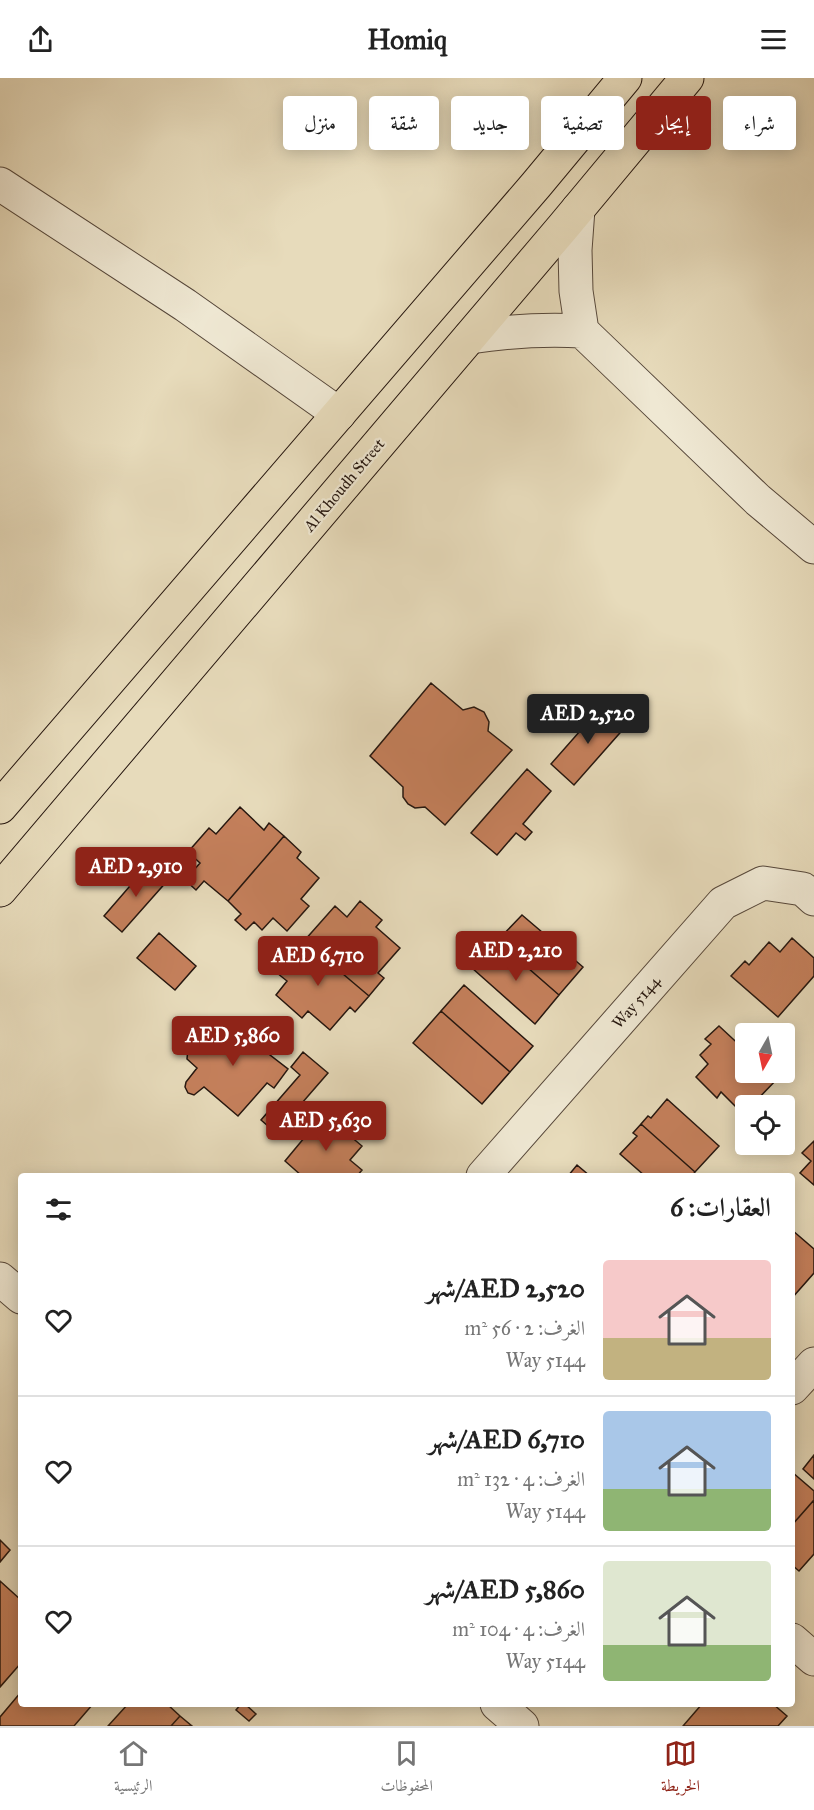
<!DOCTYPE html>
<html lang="ar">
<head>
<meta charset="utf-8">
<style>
  :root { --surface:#fff; --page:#f6f6f6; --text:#222; --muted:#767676; --line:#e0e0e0; --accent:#8f2418 }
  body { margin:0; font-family:"IM FELL Great Primer",Amiri,serif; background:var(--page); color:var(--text); direction:rtl; height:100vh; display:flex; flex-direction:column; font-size:22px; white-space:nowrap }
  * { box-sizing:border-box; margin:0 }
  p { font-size:20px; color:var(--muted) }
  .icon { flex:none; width:33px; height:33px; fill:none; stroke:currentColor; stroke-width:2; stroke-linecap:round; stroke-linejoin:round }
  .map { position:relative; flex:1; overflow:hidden; direction:ltr }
  .details { position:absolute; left:18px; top:1095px; width:777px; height:534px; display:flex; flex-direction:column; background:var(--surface); border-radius:6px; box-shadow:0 3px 15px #0003; direction:rtl }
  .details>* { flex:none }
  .guide { position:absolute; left:18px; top:18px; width:778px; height:54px; direction:rtl; display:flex; gap:12px }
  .needle { width:39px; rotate:189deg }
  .fabs { position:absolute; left:735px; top:945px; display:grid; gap:12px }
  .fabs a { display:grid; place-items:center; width:60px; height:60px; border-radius:6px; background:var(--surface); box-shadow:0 3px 15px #0003; font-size:30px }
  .price { position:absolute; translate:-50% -51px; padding:0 14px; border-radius:6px; background:var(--accent); color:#fff; font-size:20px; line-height:39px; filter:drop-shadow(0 2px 3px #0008) }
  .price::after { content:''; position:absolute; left:50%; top:36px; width:18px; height:14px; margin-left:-9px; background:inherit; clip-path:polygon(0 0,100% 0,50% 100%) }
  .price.on { background:#222; color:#fff }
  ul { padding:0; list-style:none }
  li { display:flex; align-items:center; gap:18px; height:150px; padding:0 24px }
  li+li { border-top:2px solid var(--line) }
  li span { display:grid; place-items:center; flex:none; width:168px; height:120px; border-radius:6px; color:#555 }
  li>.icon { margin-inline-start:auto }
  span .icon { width:72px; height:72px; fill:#fffc; stroke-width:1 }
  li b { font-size:26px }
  h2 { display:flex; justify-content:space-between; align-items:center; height:72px; padding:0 24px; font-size:26px }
  .pill { padding:0 21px; border-radius:6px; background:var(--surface); box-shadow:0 3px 15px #0003; font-size:21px; line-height:54px }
  .pill.on { background:var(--accent); color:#fff }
  header { display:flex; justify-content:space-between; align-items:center; height:78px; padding:0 24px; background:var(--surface); font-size:27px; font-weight:700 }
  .tab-bar { display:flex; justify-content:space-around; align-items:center; height:84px; border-top:2px solid var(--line); background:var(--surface); font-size:16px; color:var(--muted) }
  .tab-bar a { display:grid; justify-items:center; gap:3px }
  .tab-bar .on { color:var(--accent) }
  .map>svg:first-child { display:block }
  .building { fill:#c5805c; stroke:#25160f; stroke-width:1.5 }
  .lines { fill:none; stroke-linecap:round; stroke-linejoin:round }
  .minor-casing { stroke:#56473a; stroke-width:35 }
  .tertiary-casing { stroke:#56473a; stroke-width:35 }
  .primary-casing { stroke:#25160f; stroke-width:35 }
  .minor { stroke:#efe8d3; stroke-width:33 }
  .tertiary { stroke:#efe8d3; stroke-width:33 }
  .primary { stroke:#e7dbbb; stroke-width:33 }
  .labels { text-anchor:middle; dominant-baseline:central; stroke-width:4.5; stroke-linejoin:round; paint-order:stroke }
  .street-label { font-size:16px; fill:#25160f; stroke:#efe8d3 }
</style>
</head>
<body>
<header><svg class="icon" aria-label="menu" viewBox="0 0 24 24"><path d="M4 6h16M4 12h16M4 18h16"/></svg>Homiq<svg class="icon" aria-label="share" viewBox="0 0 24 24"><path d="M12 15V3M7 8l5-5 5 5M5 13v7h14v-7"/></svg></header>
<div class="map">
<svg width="814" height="1648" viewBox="0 0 814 1648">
  <rect width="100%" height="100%" fill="#e7dbbb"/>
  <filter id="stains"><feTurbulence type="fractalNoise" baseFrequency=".00333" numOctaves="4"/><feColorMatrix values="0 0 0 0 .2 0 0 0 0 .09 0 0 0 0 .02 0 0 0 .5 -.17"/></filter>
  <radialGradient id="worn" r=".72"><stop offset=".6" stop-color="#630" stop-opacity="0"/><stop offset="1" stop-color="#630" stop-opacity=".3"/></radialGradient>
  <!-- building -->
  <path class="building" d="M431 605 463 632 474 629 484 634 489 644 488 653 512 672 445 747 425 729 415 730 408 726 403 719V709L370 678Z
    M602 628 626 648 574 707 551 686Z
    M527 691 551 713 523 746 532 754 525 762 516 755 497 777 471 755Z
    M240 729 264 752 269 745 284 758 228 823 204 803 196 812 185 802 200 785 188 774 209 750 216 756Z
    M284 758 301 774 297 780 319 800 301 821 309 828 287 853 273 840 262 852 254 844 246 852 235 842 241 836 228 823Z
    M149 786 168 802 122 854 104 838Z
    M360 823 382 842 376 849 400 870 378 895 384 900 369 918 304 863 335 828 347 839Z
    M522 837 583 889 559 917 497 863Z
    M159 855 196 888 175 912 137 880Z
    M792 860 814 880V898L778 939 731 898 745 883 749 887 769 864 780 874Z
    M304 863 369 918 355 934 350 929 330 952 308 933 302 940 276 917 287 903 277 895Z
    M497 863 559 917 535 946 472 890Z
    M464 907 533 968 510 994 441 933Z
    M441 933 510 994 482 1026 413 965Z
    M230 939H238L244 942 249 951 248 960 288 991 274 1010 267 1005 238 1038 204 1009 194 1017 188 1015 185 1009 186 1004 197 990 187 981 188 970 192 966 197 964 206 969 218 958V951L222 944Z
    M719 948 746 973V994H779L781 997 751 1028H746V1033L743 1036 721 1014 717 1020 696 999 708 986 700 977 711 966 705 961Z
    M303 974 328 995 276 1055 261 1042 300 997 291 989Z
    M667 1021 719 1068 695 1094 641 1046 648 1038 651 1040Z
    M324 1036 362 1068 350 1082 362 1092 357 1098H302L285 1083Z
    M641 1046 695 1094 692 1098H645L620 1076 637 1058 633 1055Z
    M814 1063V1107L800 1095 811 1083 802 1075Z
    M577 1087 590 1098H568Z
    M792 1152 814 1171V1195L792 1220Z
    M814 1377V1401L803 1391Z
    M792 1394 814 1413V1422L792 1447Z
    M814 1422V1476L799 1493 792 1487V1447Z
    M0 1462 10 1472 0 1484Z
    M0 1503 21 1522V1585L0 1609Z
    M21 1614V1626H93L74 1648H0V1639Z
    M128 1626H167L180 1638 171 1648H108Z
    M241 1626H245L256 1636 249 1643 236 1632Z
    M702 1626H773L787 1638 778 1648H683Z
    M180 1638 192 1648H171Z"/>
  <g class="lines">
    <defs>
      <path id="minor" d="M0 106 185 227 339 336
        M578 131 575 172 576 213 582 253 758 422 814 469
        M470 259C508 253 543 251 582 253
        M483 1098 723 825 763 805 803 811 814 821
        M792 1310 814 1286
        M497 1626 522 1648"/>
      <path id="tertiary" d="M0 1201 21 1219
        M792 1562 814 1581"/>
      <path id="primary" d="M0 729 536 107 625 0
        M0 812 563 149 687 0"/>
    </defs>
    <!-- minor casing -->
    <use href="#minor" class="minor-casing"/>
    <!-- tertiary casing -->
    <use href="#tertiary" class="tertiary-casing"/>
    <!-- primary casing -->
    <use href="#primary" class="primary-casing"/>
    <!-- minor -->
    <use href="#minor" class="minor"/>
    <!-- tertiary -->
    <use href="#tertiary" class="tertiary"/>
    <!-- primary -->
    <use href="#primary" class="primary"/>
  </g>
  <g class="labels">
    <!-- street labels -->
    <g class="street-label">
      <text transform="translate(344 407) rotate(-50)">Al Khoudh Street</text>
      <text transform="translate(636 924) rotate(-49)">Way 5144</text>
    </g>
  </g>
  <rect width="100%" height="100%" filter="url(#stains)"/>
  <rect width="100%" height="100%" fill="url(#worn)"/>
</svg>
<div class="fabs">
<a><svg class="needle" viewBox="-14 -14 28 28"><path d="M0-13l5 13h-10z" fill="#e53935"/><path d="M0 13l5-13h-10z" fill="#767676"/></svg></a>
<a><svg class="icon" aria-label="locate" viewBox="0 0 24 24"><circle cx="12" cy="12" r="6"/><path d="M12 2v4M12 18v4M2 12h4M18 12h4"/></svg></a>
</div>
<b class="price on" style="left:588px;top:667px">AED 2,520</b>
<b class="price" style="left:136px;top:820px">AED 2,910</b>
<b class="price" style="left:516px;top:904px">AED 2,210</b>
<b class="price" style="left:318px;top:909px">AED 6,710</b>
<b class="price" style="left:233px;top:989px">AED 5,860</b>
<b class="price" style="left:326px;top:1074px">AED 5,630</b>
<div class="guide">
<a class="pill">شراء</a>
<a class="pill on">إيجار</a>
<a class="pill">تصفية</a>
<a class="pill">جديد</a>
<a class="pill">شقة</a>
<a class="pill">منزل</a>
</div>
<section class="details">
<h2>العقارات: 6<svg class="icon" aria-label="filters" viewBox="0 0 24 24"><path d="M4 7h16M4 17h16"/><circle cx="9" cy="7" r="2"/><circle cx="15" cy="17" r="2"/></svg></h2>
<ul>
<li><span style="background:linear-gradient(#f6c9c9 65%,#c2b280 0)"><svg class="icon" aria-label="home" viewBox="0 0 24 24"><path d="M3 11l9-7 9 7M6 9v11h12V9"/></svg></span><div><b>AED 2,520/شهر</b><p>الغرف: 2 · 56 m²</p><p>Way 5144</p></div><svg class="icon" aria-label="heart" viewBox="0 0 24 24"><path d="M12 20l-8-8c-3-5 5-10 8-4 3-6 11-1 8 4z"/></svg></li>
<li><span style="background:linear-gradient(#a9c7e8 65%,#8fb573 0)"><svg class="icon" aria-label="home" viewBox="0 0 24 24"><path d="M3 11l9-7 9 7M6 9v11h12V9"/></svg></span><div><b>AED 6,710/شهر</b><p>الغرف: 4 · 132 m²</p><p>Way 5144</p></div><svg class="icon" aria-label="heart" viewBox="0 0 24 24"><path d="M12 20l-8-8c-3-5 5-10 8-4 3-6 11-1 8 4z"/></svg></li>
<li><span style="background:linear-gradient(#dfe7d0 70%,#8fb573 0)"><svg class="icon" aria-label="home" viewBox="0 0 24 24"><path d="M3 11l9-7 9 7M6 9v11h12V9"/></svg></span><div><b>AED 5,860/شهر</b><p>الغرف: 4 · 104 m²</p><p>Way 5144</p></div><svg class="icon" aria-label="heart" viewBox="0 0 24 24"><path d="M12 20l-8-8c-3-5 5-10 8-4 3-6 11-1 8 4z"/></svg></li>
</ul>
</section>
</div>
<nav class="tab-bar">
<a class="on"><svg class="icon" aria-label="map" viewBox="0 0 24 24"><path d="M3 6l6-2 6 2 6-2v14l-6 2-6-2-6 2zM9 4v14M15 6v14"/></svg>الخريطة</a>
<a><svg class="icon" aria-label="saved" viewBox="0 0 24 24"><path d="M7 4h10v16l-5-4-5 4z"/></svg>المحفوظات</a>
<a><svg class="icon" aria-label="home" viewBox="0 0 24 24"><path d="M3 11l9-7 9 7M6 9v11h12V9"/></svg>الرئيسية</a>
</nav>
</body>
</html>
